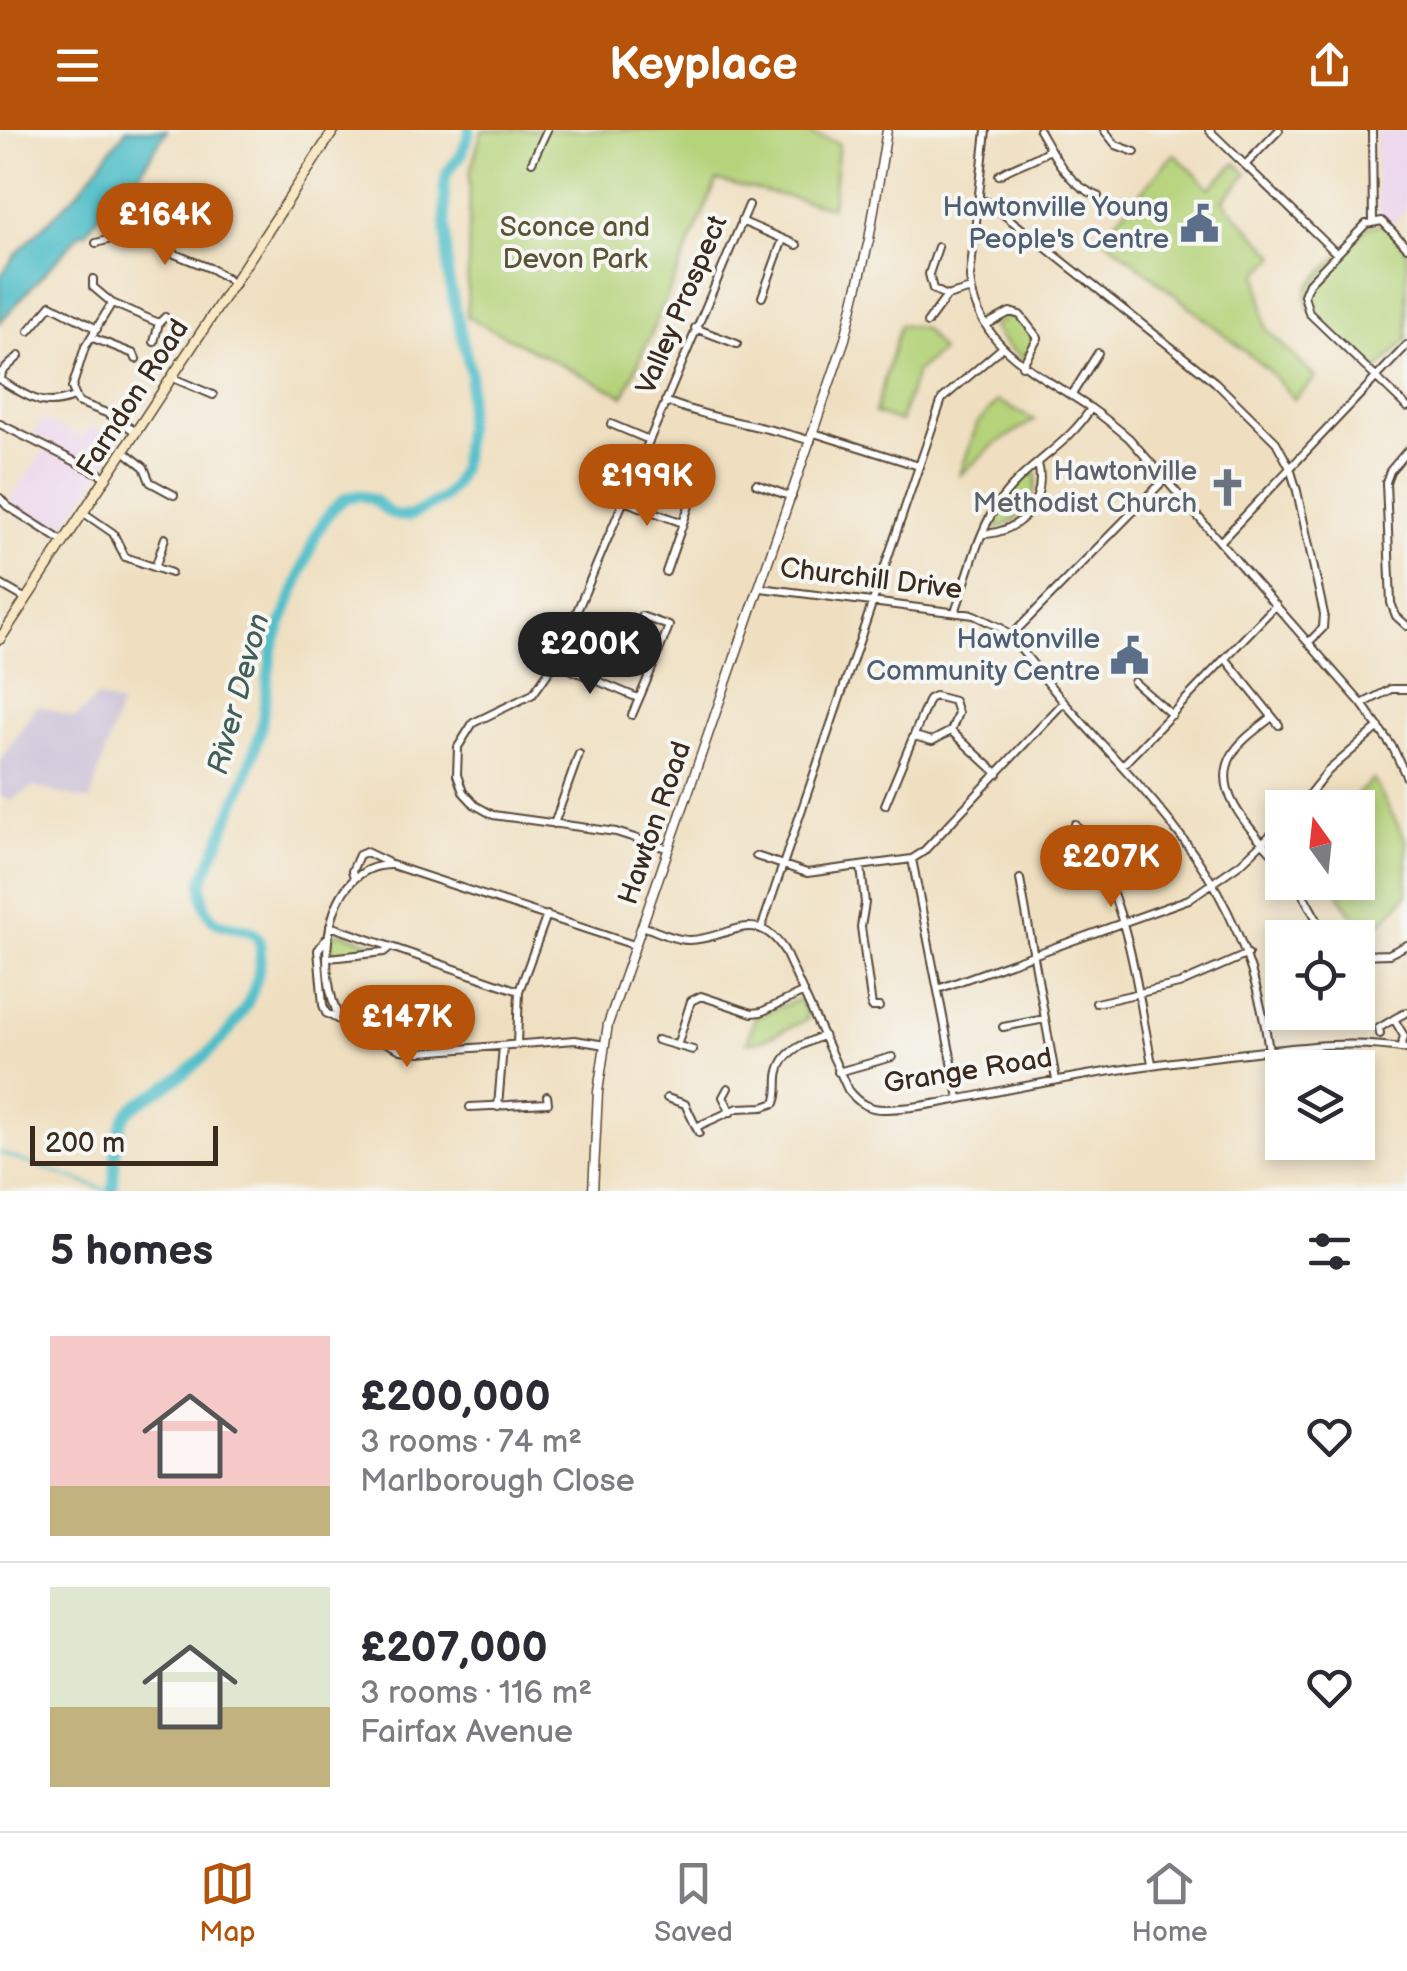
<!DOCTYPE html>
<html lang="en">
<head>
<meta charset="utf-8">
<style>
  :root { --surface:#fff; --page:#f2f2f3; --text:#2b2b33; --muted:#7c7c81; --line:#e1e1e2; --accent:#b45309 }
  body { margin:0; font-family:"Balsamiq Sans",sans-serif; background:var(--page); color:var(--text); height:100vh; display:flex; flex-direction:column; font-size:38px; white-space:nowrap }
  * { box-sizing:border-box; margin:0 }
  p { font-size:32px; color:var(--muted) }
  .icon { flex:none; width:55px; height:55px; fill:none; stroke:currentColor; stroke-width:2; stroke-linecap:round; stroke-linejoin:round }
  .map { position:relative; height:1061px; overflow:hidden }
  .sheet { display:flex; flex-direction:column; background:var(--surface); flex:1 }
  .sheet>* { flex:none }
  .needle { width:65px; rotate:345deg }
  .buttons { position:absolute; left:1265px; top:660px; display:grid; gap:20px }
  .buttons a { display:grid; place-items:center; width:110px; height:110px; border-radius:0px; background:var(--surface); box-shadow:0 5px 15px #0003; font-size:50px }
  .scale { position:absolute; left:30px; bottom:25px; width:188px; box-sizing:border-box; padding-left:10px; border:5px solid #3b2a1e; border-top:0; font-size:28px; line-height:35px; white-space:nowrap; color:#3b2a1e; -webkit-text-stroke:8px #f6f6f2; paint-order:stroke }
  .price { position:absolute; translate:-50% -85px; padding:0 22px; border-radius:35px; background:var(--accent); color:#fff; font-size:32px; line-height:65px; filter:drop-shadow(0 2px 5px #0008) }
  .price::after { content:''; position:absolute; left:50%; top:60px; width:30px; height:22px; margin-left:-15px; background:inherit; clip-path:polygon(0 0,100% 0,50% 100%) }
  .price.on { background:#222; color:#fff }
  ul { padding:0; list-style:none }
  li { display:flex; align-items:center; gap:30px; height:250px; padding:0 50px }
  li+li { border-top:2px solid var(--line) }
  li span { display:grid; place-items:center; flex:none; width:280px; height:200px; border-radius:0px; color:#555 }
  li>.icon { margin-inline-start:auto }
  span .icon { width:120px; height:120px; fill:#fffc; stroke-width:1 }
  li b { font-size:42px }
  h2 { display:flex; justify-content:space-between; align-items:center; height:120px; padding:0 50px; font-size:42px }
  header { display:flex; justify-content:space-between; align-items:center; height:130px; padding:0 50px; background:var(--accent); color:#fff; font-size:45px; font-weight:700 }
  .dock { display:flex; justify-content:space-around; align-items:center; height:140px; border-top:2px solid var(--line); background:var(--surface); font-size:28px; color:var(--muted) }
  .dock a { display:grid; justify-items:center; gap:5px }
  .dock .on { color:var(--accent) }
  .map>svg:first-child { display:block }
  .built { fill:#ebd1ec }
  .industrial { fill:#cbbfd6 }
  .green { fill:#b5d37a; stroke:#787e4c; stroke-width:2.5 }
  .water { fill:#50bec8; stroke:#467473; stroke-width:2.5 }
  .lines { fill:none; stroke-linecap:round; stroke-linejoin:round }
  .stream { stroke:#50bec8; stroke-width:2.5 }
  .river { stroke:#50bec8; stroke-width:11 }
  .minor-casing { stroke:#564536; stroke-width:10 }
  .tertiary-casing { stroke:#564536; stroke-width:11 }
  .secondary-casing { stroke:#564536; stroke-width:12 }
  .minor { stroke:#fff; stroke-width:6 }
  .tertiary { stroke:#fff; stroke-width:8 }
  .secondary { stroke:#f8e8c3; stroke-width:9 }
  .labels { text-anchor:middle; dominant-baseline:central; stroke-width:8; stroke-linejoin:round; paint-order:stroke }
  .service-label { font-size:28px; fill:#4e5e75; stroke:#f6f6f2; text-anchor:end }
  .park-label { font-size:28px; fill:#5a5435; stroke:#f6f6f2 }
  .street-label { font-size:28px; fill:#3b2a1e; stroke:#f6f6f2 }
  .worship-label { font-size:28px; fill:#5b616d; stroke:#f6f6f2; text-anchor:end }
  .water-label { font-size:30px; font-style:italic; fill:#425e5a; stroke:#f6f6f2 }
</style>
</head>
<body>
<header><svg class="icon" aria-label="menu" viewBox="0 0 24 24"><path d="M4 6h16M4 12h16M4 18h16"/></svg>Keyplace<svg class="icon" aria-label="share" viewBox="0 0 24 24"><path d="M12 15V3M7 8l5-5 5 5M5 13v7h14v-7"/></svg></header>
<div class="map">
<svg width="1407" height="1061" viewBox="0 0 1407 1061">
  <rect width="100%" height="100%" fill="#f6f6f2"/>
  <filter id="ink" filterUnits="userSpaceOnUse"><feTurbulence type="fractalNoise" baseFrequency=".01" numOctaves="2"/><feDisplacementMap in="SourceGraphic" scale="20" xChannelSelector="R" yChannelSelector="G"/><feConvolveMatrix kernelMatrix="1 2 1 2 8 2 1 2 1" color-interpolation-filters="sRGB"/></filter>
  <filter id="wash" filterUnits="userSpaceOnUse"><feTurbulence type="fractalNoise" baseFrequency=".0048" numOctaves="4" result="noise"/><feDisplacementMap in="SourceGraphic" scale="40" xChannelSelector="R" yChannelSelector="G"/><feGaussianBlur stdDeviation="2.25" result="paint"/><feColorMatrix in="noise" values="0 0 0 0 0 0 0 0 0 0 0 0 0 0 0 0 0 1.4 0 .05"/><feComposite in="paint" operator="in"/></filter>
  <g filter="url(#wash)">
    <rect width="100%" height="100%" fill="#efdfc0"/>
    <!-- built -->
    <path class="built" d="M1376 0H1407V80L1390 96 1377 81Z
      M43 289 82 308 90 296 120 313 62 400 55 401 9 372 49 313 34 303Z"/>
    <!-- industrial -->
    <path class="industrial" d="M97 567 120 575 90 671 33 657 12 670 0 666V631L37 575 76 588Z"/>
    <!-- green -->
    <path class="green" d="M482 0H806L812 5 839 13 832 77 717 51 624 266 467 187 470 43Z
      M1174 24 1210 58 1236 33 1247 44 1223 71 1276 126 1258 144 1266 199 1316 248 1294 269 1268 240 1102 106Z
      M1383 94 1407 119V209L1375 243 1308 177 1306 167 1309 156 1367 97Z
      M1009 185 1018 187 1035 209 1024 229 1007 216 992 197Z
      M900 195 924 199 941 221 916 242 900 292 875 283Z
      M998 271 1034 290 994 315 960 345 977 294Z
      M1030 342H1036C1039 371 1019 395 991 399L989 394 1004 370Z
      M1373 649 1407 712V765L1382 793C1349 793 1348 779 1334 753L1358 752V678L1345 677Z
      M340 802 378 815V819L335 824 330 818V807Z
      M800 869 808 889 760 911 747 912 755 887Z"/>
    <!-- water -->
    <path class="water" d="M126 0H167L138 46 111 73 116 78H104L86 102 81 103 0 192V147L17 123 77 63Z"/>
    <g class="lines">
      <!-- stream -->
      <path class="stream" d="M0 1023 108 1061"/>
      <!-- river -->
      <path class="river" d="M113 1061C115 1038 114 1005 126 985 133 974 153 965 164 958 207 928 254 888 260 832 268 769 201 829 202 752L246 647 261 599 272 519 304 435 317 402 331 381 345 368 360 365 374 370 388 382 398 386H410L443 368 454 355 462 336 471 244 448 147 444 57 447 42 462 24 470 0"/>
    </g>
  </g>
  <g filter="url(#ink)">
    <g class="lines">
      <defs>
        <path id="minor" d="M986 0 970 147C975 218 1041 244 1092 279 1105 288 1117 298 1129 308L1362 574 1393 618 1407 648
          M1039 0C1054 26 1068 55 1098 66
          M1104 0 1116 15 1135 22
          M1209 0 1337 124
          M1372 0 1373 93
          M532 32 547 0
          M1245 35 1279 0
          M999 45C1016 34 1034 31 1050 19
          M981 70 988 72 1215 252 1276 312 1290 338 1297 361 1324 484 1323 498 1309 512
          M741 91 797 115
          M96 113 127 105 212 139 235 154
          M938 117 929 144 933 159 947 166 971 159
          M1407 117 1382 91 1366 94 1309 153 1304 165 1309 183 1407 277
          M93 149V157L112 173 159 193 165 187
          M762 167 783 109
          M112 173 85 217 72 258 78 272 109 284 136 302
          M927 193 947 166
          M986 195 1010 182 1020 185 1038 208 1022 236
          M695 198 737 214
          M29 201 51 175 97 199
          M93 208 134 224 136 229
          M154 212 159 193
          M173 248 213 265
          M1 249 2 242 19 226
          M0 250C26 265 41 280 74 267
          M1071 266 1098 223
          M665 271C713 290 762 295 811 311
          M0 294 106 347
          M611 294 649 310
          M814 303 919 336
          M1407 321 1390 341 1386 352 1391 473 1396 486 1407 496
          M125 322 144 337 150 352 174 365
          M756 354 792 367
          M0 368 7 376 64 412
          M624 371 683 393
          M84 383 113 403 125 427 171 443
          M984 404C1022 402 1047 370 1038 333
          M1220 412 1407 215
          M155 438 165 408
          M666 442 698 350
          M0 454 26 469
          M761 458 974 485 1001 498C1026 522 1046 553 1070 579 1173 692 1246 762 1269 920
          M955 482C969 445 978 398 1003 367 1029 333 1069 315 1091 278
          M637 496 641 486 669 496 653 536
          M1010 507 1165 349
          M1225 528 1279 595
          M555 533 638 568
          M1134 552 1172 585
          M1362 574 1391 559H1407
          M632 585 653 536 643 531
          M1272 587C1259 598 1240 610 1232 625 1209 665 1259 707 1282 734
          M914 606 932 611 951 601
          M1122 636 1276 475
          M885 675 929 569 935 566 954 571 958 583 951 601 998 644
          M1298 678 1328 641 1379 597
          M554 694 579 624
          M1075 694C1129 766 1134 847 1152 933
          M669 719 616 702 493 685 475 675 463 662 457 645 458 617 473 593 533 564 555 533 749 75
          M756 726 807 743 912 729 923 722 1063 573
          M912 729 959 968
          M861 737 865 773 861 797 872 877H879
          M354 747 352 741 359 725 366 722 387 732
          M1020 749 1056 950
          M1296 752 1327 808
          M330 796 519 861
          M642 796C657 801 674 810 689 810 727 810 755 775 784 820L848 960C858 973 869 980 887 979 936 977 988 962 1037 954 1110 940 1182 930 1255 922 1305 916 1357 910 1407 919
          M761 799 942 269 1003 217
          M326 809 318 820 323 875 326 883 339 890
          M1358 825 1389 824 1407 815
          M329 828 384 822 390 817
          M938 859 1189 769 1241 733 1282 694
          M1096 873 1179 854 1248 824
          M1394 889 1407 882
          M1003 897 1045 889
          M1380 904 1379 898 1394 889 1404 906 1401 918
          M657 910 693 920
          M517 914 519 861 547 785
          M605 915 575 910 421 922 401 920 341 891C315 845 322 734 392 735L634 815
          M677 916 691 871 701 866 752 883 761 882 802 863
          M838 942 892 927
          M728 958 723 967 731 982
          M667 968 685 974 699 1003
          M470 977 548 973 547 966
          M498 977 503 916
          M696 997 738 978 763 977 775 973C780 962 776 952 779 941 784 920 804 914 822 906"/>
        <path id="tertiary" d="M593 1061 598 962 608 894 845 209 869 110 887 0"/>
        <path id="secondary" d="M0 509 334 0"/>
      </defs>
      <!-- minor casing -->
      <use href="#minor" class="minor-casing"/>
      <!-- tertiary casing -->
      <use href="#tertiary" class="tertiary-casing"/>
      <!-- secondary casing -->
      <use href="#secondary" class="secondary-casing"/>
      <!-- minor -->
      <use href="#minor" class="minor"/>
      <!-- tertiary -->
      <use href="#tertiary" class="tertiary"/>
      <!-- secondary -->
      <use href="#secondary" class="secondary"/>
    </g>
  </g>
  <!-- icons -->
  <defs>
    <symbol id="civic-bare" viewBox="-9 -9 18 18"><path d="M-.6-6.5H3V-4.5H.6V-3L4-1V1h2V6H-6V1h2V-1L-.6-3ZM-1.2 2.5V6h2.4V2.5Z" fill="#5c6f8a" stroke="#f6f6f2" stroke-width="2.5" paint-order="stroke"/></symbol>
    <symbol id="church-bare" viewBox="-9 -9 18 18"><path d="M-1.2-6h2.4v3.5h3.3v2.4h-3.3V6h-2.4V-.1h-3.3v-2.4h3.3Z" fill="#6b7280" stroke="#f6f6f2" stroke-width="2.5" paint-order="stroke"/></symbol>
  </defs>
  <g fill-rule="evenodd">
    <use href="#civic-bare" x="1172" y="66" width="55" height="55"/>
    <use href="#church-bare" x="1200" y="330" width="55" height="55"/>
    <use href="#civic-bare" x="1102" y="498" width="55" height="55"/>
  </g>
  <g class="labels">
    <!-- service labels -->
    <g class="service-label">
      <text x="1169" y="77">Hawtonville Young<tspan x="1169" dy="32">People's Centre</tspan></text>
      <text x="1100" y="509">Hawtonville<tspan x="1100" dy="32">Community Centre</tspan></text>
    </g>
    <!-- park labels -->
    <g class="park-label">
      <text x="575" y="97">Sconce and<tspan x="575" dy="32">Devon Park</tspan></text>
    </g>
    <!-- street labels -->
    <g class="street-label">
      <text transform="translate(682 175) rotate(-67)">Valley Prospect</text>
      <text transform="translate(133 268) rotate(-57)">Farndon Road</text>
      <text transform="translate(871 449) rotate(7)">Churchill Drive</text>
      <text transform="translate(655 693) rotate(-71)">Hawton Road</text>
      <text transform="translate(968 941) rotate(-9)">Grange Road</text>
    </g>
    <!-- worship labels -->
    <g class="worship-label">
      <text x="1197" y="341">Hawtonville<tspan x="1197" dy="32">Methodist Church</tspan></text>
    </g>
    <!-- water labels -->
    <g class="water-label">
      <text transform="translate(239 564) rotate(-75)">River Devon</text>
    </g>
  </g>
</svg>
<div class="buttons">
<a><svg class="needle" viewBox="-14 -14 28 28"><path d="M0-13l5 13h-10z" fill="#e53935"/><path d="M0 13l5-13h-10z" fill="#7c7c81"/></svg></a>
<a><svg class="icon" aria-label="locate" viewBox="0 0 24 24"><circle cx="12" cy="12" r="6"/><path d="M12 2v4M12 18v4M2 12h4M18 12h4"/></svg></a>
<a><svg class="icon" aria-label="layers" viewBox="0 0 24 24"><path d="M12 4l9 5-9 5-9-5zM3 14l9 5 9-5"/></svg></a>
</div>
<div class="scale">200 m</div>
<b class="price" style="left:165px;top:138px">£164K</b>
<b class="price" style="left:647px;top:399px">£199K</b>
<b class="price on" style="left:590px;top:567px">£200K</b>
<b class="price" style="left:1111px;top:780px">£207K</b>
<b class="price" style="left:407px;top:940px">£147K</b>
</div>
<section class="sheet">
<h2>5 homes<svg class="icon" aria-label="filters" viewBox="0 0 24 24"><path d="M4 7h16M4 17h16"/><circle cx="9" cy="7" r="2"/><circle cx="15" cy="17" r="2"/></svg></h2>
<ul>
<li><span style="background:linear-gradient(#f6c9c9 75%,#c2b280 0)"><svg class="icon" aria-label="home" viewBox="0 0 24 24"><path d="M3 11l9-7 9 7M6 9v11h12V9"/></svg></span><div><b>£200,000</b><p>3 rooms · 74 m²</p><p>Marlborough Close</p></div><svg class="icon" aria-label="heart" viewBox="0 0 24 24"><path d="M12 20l-8-8c-3-5 5-10 8-4 3-6 11-1 8 4z"/></svg></li>
<li><span style="background:linear-gradient(#dfe7d0 60%,#c2b280 0)"><svg class="icon" aria-label="home" viewBox="0 0 24 24"><path d="M3 11l9-7 9 7M6 9v11h12V9"/></svg></span><div><b>£207,000</b><p>3 rooms · 116 m²</p><p>Fairfax Avenue</p></div><svg class="icon" aria-label="heart" viewBox="0 0 24 24"><path d="M12 20l-8-8c-3-5 5-10 8-4 3-6 11-1 8 4z"/></svg></li>
</ul>
</section>
<nav class="dock">
<a class="on"><svg class="icon" aria-label="map" viewBox="0 0 24 24"><path d="M3 6l6-2 6 2 6-2v14l-6 2-6-2-6 2zM9 4v14M15 6v14"/></svg>Map</a>
<a><svg class="icon" aria-label="saved" viewBox="0 0 24 24"><path d="M7 4h10v16l-5-4-5 4z"/></svg>Saved</a>
<a><svg class="icon" aria-label="home" viewBox="0 0 24 24"><path d="M3 11l9-7 9 7M6 9v11h12V9"/></svg>Home</a>
</nav>
</body>
</html>
